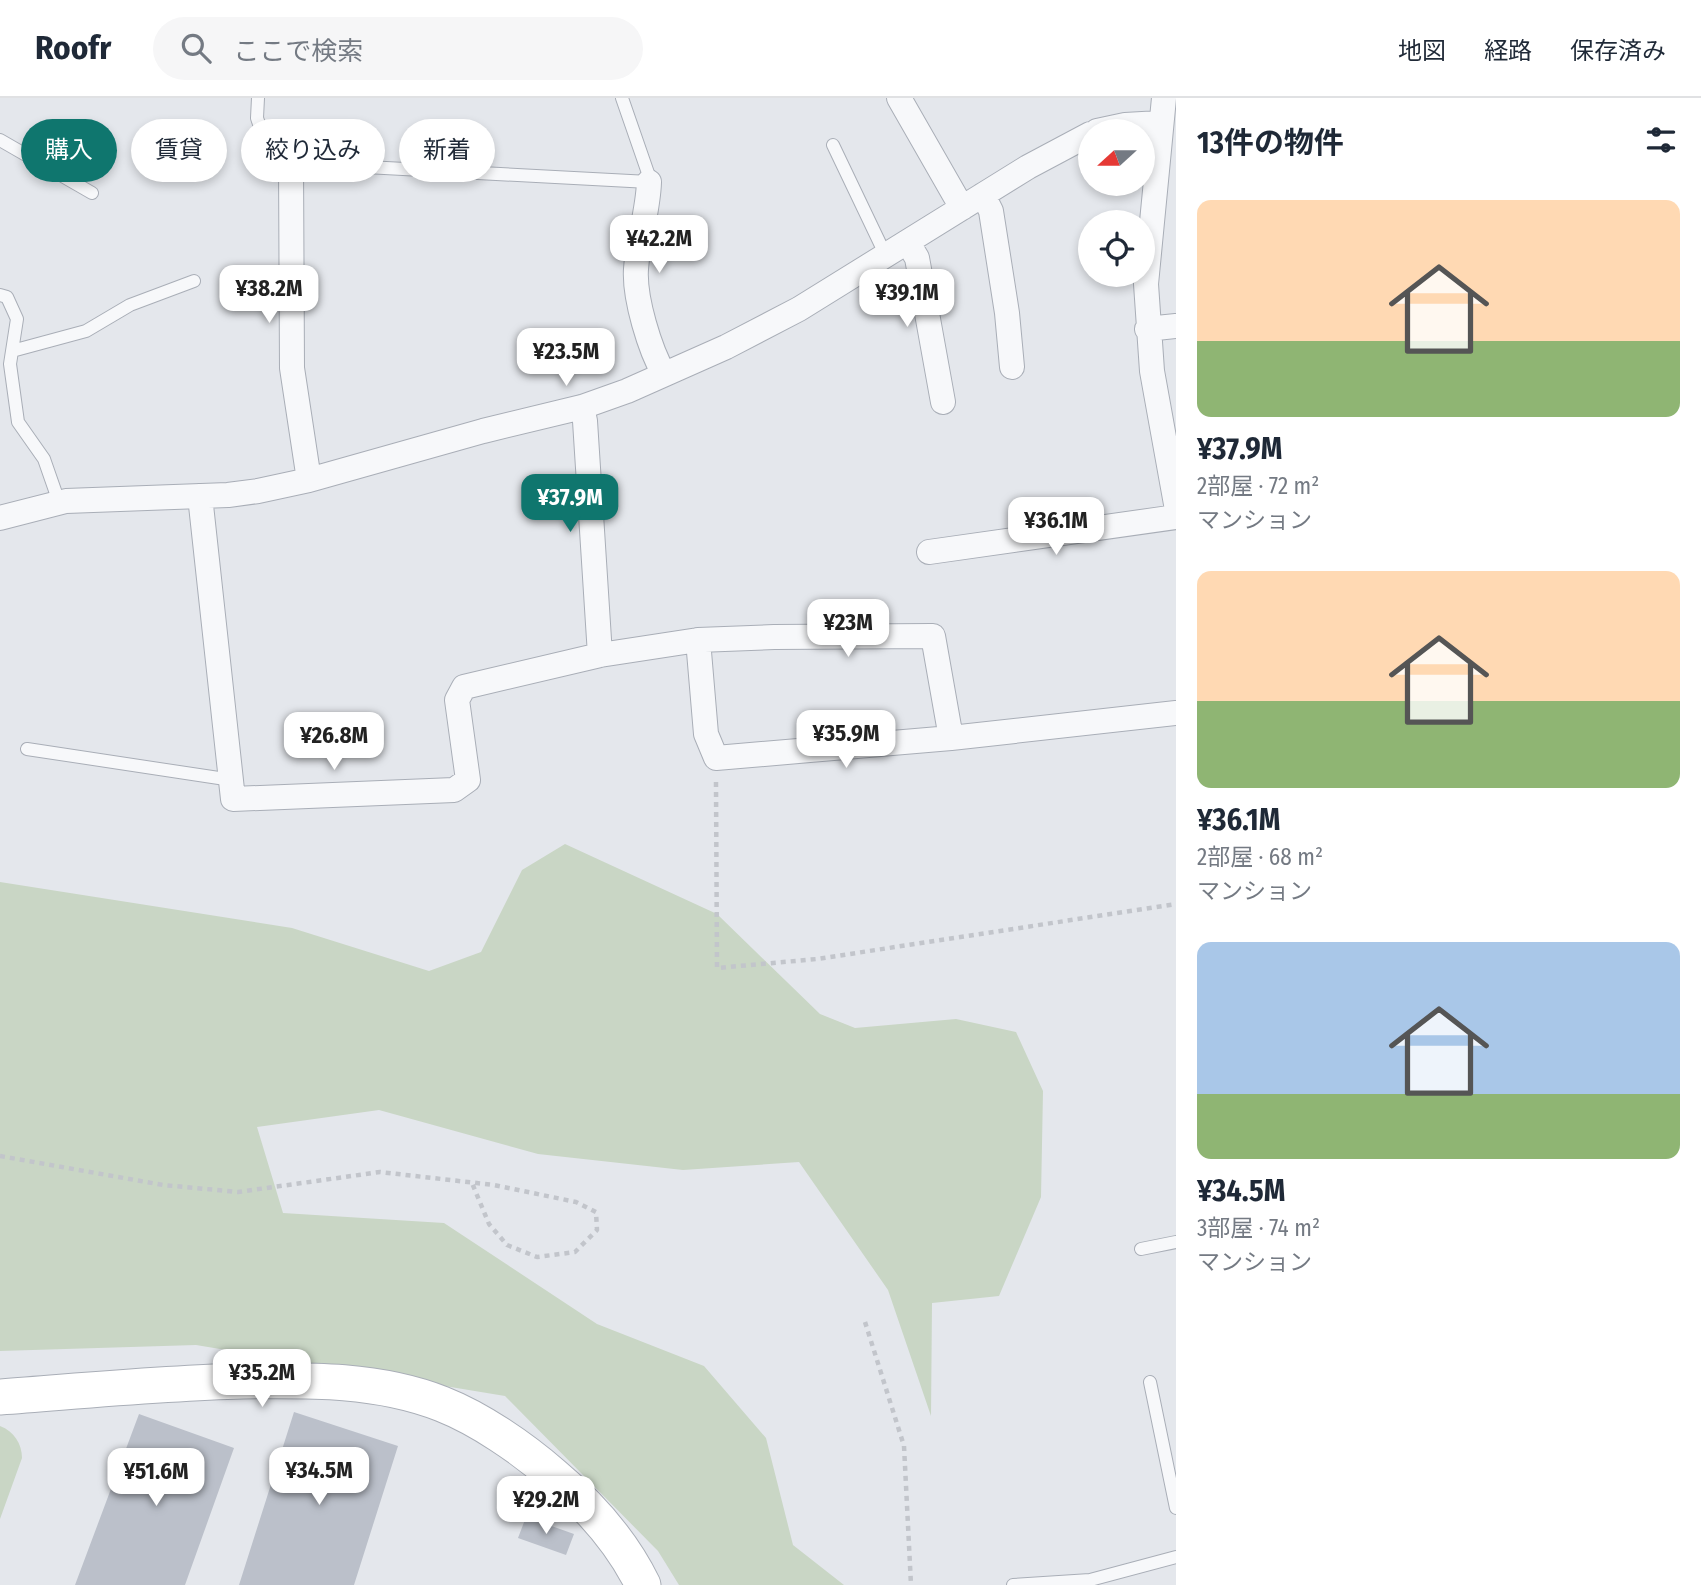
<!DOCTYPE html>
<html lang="ja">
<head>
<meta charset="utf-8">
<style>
  :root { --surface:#fff; --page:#f6f6f7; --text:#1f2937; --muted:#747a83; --line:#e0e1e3; --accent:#0f766e }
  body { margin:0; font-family:"Fira Sans Condensed","Noto Sans JP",sans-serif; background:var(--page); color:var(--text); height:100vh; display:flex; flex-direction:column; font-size:26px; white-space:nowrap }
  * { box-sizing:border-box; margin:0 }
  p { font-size:23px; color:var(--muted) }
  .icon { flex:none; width:38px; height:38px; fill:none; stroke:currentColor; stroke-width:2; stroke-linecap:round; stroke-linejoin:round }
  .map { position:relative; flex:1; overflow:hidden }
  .side { display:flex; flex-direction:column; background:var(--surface); width:525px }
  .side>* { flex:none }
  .hud { position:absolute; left:21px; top:21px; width:665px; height:63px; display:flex; gap:14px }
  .needle { width:46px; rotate:249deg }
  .fabs { position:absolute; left:1078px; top:21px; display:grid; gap:14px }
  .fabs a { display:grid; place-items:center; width:77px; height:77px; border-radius:50%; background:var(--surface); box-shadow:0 4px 10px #0003; font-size:35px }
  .price { position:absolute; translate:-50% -60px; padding:0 16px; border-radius:14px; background:#fff; color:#222; font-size:23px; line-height:46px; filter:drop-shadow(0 2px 4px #0008) }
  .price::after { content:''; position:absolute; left:50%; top:42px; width:21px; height:16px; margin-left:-10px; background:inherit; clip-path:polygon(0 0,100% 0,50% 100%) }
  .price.selected { background:var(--accent); color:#fff }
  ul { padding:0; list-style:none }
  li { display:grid; align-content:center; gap:14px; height:371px; padding:0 21px }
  li span { display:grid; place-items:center; height:217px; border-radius:14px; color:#555 }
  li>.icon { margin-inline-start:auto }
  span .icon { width:126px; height:126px; fill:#fffc; stroke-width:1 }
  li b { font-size:30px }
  h2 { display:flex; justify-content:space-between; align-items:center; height:84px; padding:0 21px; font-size:30px }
  .tag { padding:0 24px; border-radius:32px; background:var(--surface); box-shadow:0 4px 10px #0003; font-size:24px; line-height:63px }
  .tag.selected { background:var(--accent); color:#fff }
  header { display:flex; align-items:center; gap:42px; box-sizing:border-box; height:98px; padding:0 35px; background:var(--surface); border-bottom:2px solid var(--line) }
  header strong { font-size:33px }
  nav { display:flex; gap:38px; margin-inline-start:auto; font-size:24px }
  .search { width:490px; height:63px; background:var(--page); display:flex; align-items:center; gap:18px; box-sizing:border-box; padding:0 24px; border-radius:38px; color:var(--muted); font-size:26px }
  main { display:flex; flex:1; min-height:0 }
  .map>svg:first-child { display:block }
  .green { fill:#c9d6c5 }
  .building { fill:#bbc0ca }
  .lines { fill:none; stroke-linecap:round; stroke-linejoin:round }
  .lane-casing { stroke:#a9aeb7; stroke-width:14 }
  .street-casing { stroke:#a9aeb7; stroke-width:26 }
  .secondary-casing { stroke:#a9aeb7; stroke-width:37 }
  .path { stroke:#c2c5cb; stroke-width:4.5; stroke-dasharray:5 5; stroke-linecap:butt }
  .lane { stroke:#f7f8fa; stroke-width:12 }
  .street { stroke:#f7f8fa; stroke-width:24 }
  .secondary { stroke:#fff; stroke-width:35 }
</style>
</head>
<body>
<header>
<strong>Roofr</strong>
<div class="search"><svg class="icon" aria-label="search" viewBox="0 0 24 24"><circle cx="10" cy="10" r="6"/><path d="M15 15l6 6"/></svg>ここで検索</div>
<nav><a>地図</a><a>経路</a><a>保存済み</a></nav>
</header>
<main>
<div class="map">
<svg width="1176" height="1487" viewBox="0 0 1176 1487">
  <rect width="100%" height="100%" fill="#e4e7ec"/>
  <!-- green -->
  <path class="green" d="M565 746 717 816 820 916 855 930 956 921 1016 934 1043 993 1041 1099 999 1198 932 1205 931 1318 888 1192 799 1064 683 1072 538 1056 379 1012 257 1029 283 1115 444 1125 597 1226 704 1268 766 1340 793 1447 844 1487H679L658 1453 505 1298 196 1247 0 1253V784L292 830 429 873 481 854 522 772Z
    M0 1328C14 1333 22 1346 22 1360L0 1421Z"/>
  <!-- building -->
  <path class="building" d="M294 1314 398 1348 354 1487H239Z
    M139 1316 234 1350 185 1487H75Z
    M526 1419 574 1436 566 1457 518 1440Z"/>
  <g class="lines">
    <defs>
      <path id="lane" d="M258 0 257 20 262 35 276 43 291 65 649 84 648 75 622 0
        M0 42 92 95
        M833 47 886 158
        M0 197 7 199 17 221 10 266 18 324 44 361 59 404
        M12 253 86 233 130 207 194 183
        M27 651 232 682
        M1141 1151 1176 1144
        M1150 1284 1176 1410
        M1013 1487 1090 1482 1176 1459"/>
      <path id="street" d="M899 0 962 110
        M1164 0 1146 186 1152 273 1176 406
        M1097 33 1125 27 1160 25
        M291 65 292 270 309 382
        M649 84C648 114 638 142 636 171 634 200 650 252 664 276
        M983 97 991 113 1007 215 1012 269
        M908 145 917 160 943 304
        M1147 231 1176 228
        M582 309 585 323 600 557
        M200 398 233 701 454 692 468 682 457 602 464 589 600 557 698 542 706 636 716 660 951 640 1176 615
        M0 420 66 403 228 397 258 393 309 382 483 333 582 309 627 293 726 249 799 211 1028 69 1090 36
        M929 454 1176 419
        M698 542 774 539 933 538 951 640"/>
      <path id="secondary" d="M0 1299C81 1293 162 1285 243 1283 310 1282 379 1281 442 1306 480 1321 522 1350 553 1377 590 1408 622 1444 643 1487"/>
    </defs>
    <!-- lane casing -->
    <use href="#lane" class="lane-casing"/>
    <!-- street casing -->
    <use href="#street" class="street-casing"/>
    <!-- secondary casing -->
    <use href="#secondary" class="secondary-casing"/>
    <!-- path -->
    <path class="path" d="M716 684 717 870 817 861 1176 806
      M0 1058 163 1087 238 1094 380 1074 494 1087 576 1104 596 1114 597 1132 575 1154 537 1159 507 1147 489 1126 472 1085
      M865 1224 904 1348 911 1487"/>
    <!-- lane -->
    <use href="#lane" class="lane"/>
    <!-- street -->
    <use href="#street" class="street"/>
    <!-- secondary -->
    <use href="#secondary" class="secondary"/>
  </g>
</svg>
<div class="fabs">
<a><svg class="needle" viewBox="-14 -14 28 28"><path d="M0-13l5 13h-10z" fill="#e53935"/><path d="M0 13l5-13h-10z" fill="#747a83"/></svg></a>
<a><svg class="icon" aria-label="locate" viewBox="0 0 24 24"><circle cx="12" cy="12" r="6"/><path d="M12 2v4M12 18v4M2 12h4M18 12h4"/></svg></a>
</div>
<b class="price" style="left:659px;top:177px">¥42.2M</b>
<b class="price" style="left:269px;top:227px">¥38.2M</b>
<b class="price" style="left:907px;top:231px">¥39.1M</b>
<b class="price" style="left:566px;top:290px">¥23.5M</b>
<b class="price selected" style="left:570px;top:436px">¥37.9M</b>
<b class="price" style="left:1056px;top:459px">¥36.1M</b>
<b class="price" style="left:848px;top:561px">¥23M</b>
<b class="price" style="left:846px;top:672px">¥35.9M</b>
<b class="price" style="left:334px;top:674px">¥26.8M</b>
<b class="price" style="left:262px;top:1311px">¥35.2M</b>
<b class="price" style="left:319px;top:1409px">¥34.5M</b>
<b class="price" style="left:156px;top:1410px">¥51.6M</b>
<b class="price" style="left:546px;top:1438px">¥29.2M</b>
<div class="hud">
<a class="tag selected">購入</a>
<a class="tag">賃貸</a>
<a class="tag">絞り込み</a>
<a class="tag">新着</a>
</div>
</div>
<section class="side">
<h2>13件の物件<svg class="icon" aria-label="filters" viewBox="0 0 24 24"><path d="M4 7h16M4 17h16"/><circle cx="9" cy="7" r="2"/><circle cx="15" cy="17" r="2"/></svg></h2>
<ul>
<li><span style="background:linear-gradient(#ffd9b3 65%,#8fb573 0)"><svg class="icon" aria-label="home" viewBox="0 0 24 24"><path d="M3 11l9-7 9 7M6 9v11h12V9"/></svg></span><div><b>¥37.9M</b><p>2部屋 · 72 m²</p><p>マンション</p></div></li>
<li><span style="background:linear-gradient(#ffd9b3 60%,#8fb573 0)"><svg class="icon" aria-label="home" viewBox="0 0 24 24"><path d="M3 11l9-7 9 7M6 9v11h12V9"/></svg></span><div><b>¥36.1M</b><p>2部屋 · 68 m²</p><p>マンション</p></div></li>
<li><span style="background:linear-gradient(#a9c7e8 70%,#8fb573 0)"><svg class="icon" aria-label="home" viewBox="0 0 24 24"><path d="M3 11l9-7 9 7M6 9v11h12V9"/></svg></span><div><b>¥34.5M</b><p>3部屋 · 74 m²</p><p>マンション</p></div></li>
</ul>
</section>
</main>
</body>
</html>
